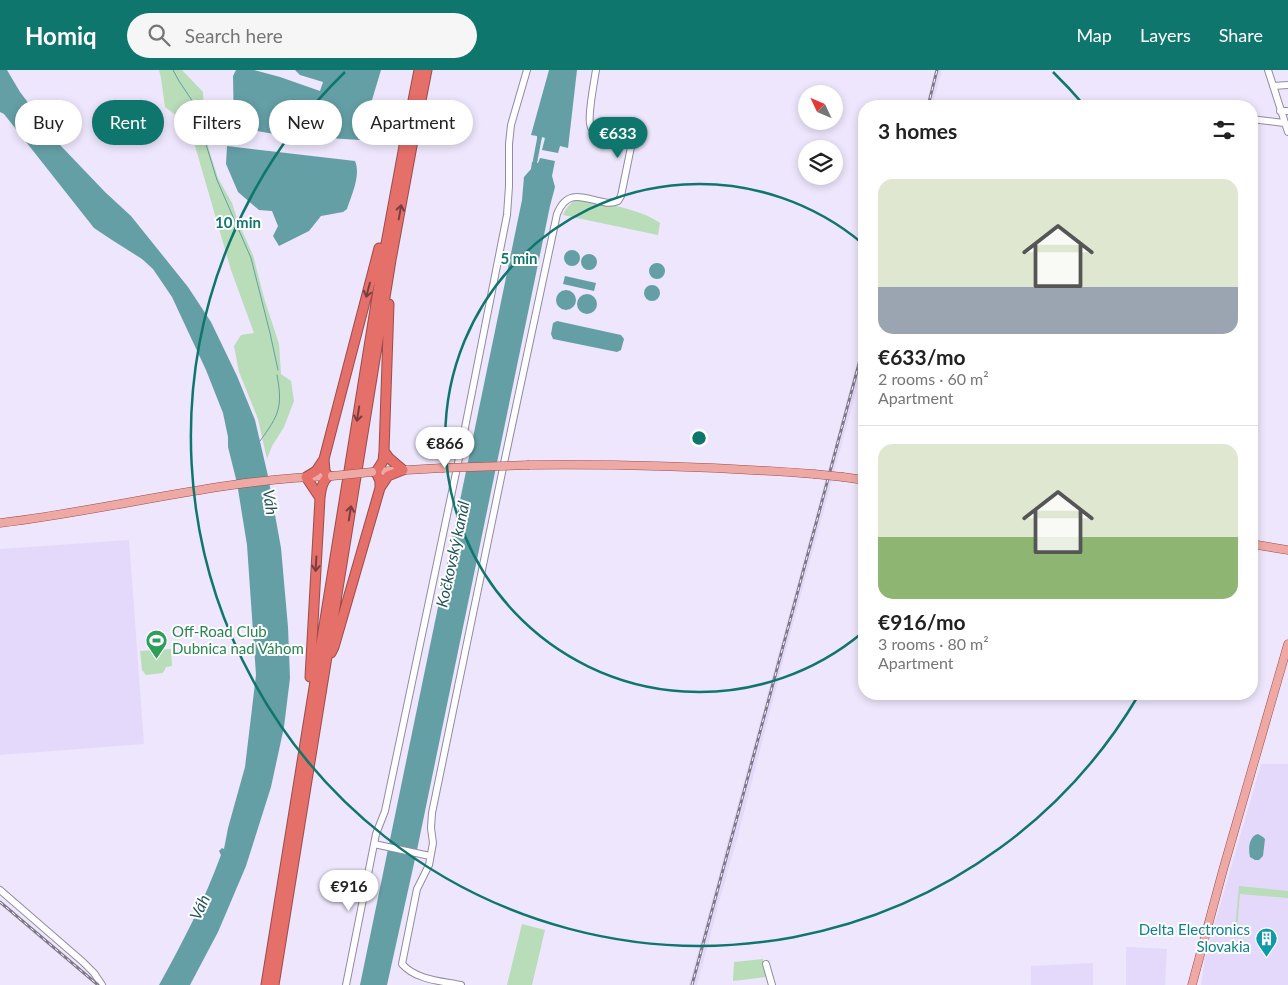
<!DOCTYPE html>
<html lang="en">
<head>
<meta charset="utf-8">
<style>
  :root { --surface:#fff; --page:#f6f6f6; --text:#222; --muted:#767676; --line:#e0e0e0; --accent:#0f766e }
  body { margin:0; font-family:Lato,sans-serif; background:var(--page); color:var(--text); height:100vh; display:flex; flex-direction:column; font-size:19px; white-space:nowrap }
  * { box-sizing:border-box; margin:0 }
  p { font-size:16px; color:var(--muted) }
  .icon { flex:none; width:28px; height:28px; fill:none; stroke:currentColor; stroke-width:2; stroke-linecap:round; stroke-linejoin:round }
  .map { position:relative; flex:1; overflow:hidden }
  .panel { position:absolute; left:858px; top:30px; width:400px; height:600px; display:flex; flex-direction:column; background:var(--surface); border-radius:20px; box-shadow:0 2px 8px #0003 }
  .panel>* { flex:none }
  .hud { position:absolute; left:15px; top:30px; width:475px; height:45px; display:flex; gap:10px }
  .needle { width:32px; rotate:314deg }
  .tools { position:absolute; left:798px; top:15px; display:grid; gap:10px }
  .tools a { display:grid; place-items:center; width:45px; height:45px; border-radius:50%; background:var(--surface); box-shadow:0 2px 8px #0003; font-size:25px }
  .price { position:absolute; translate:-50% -42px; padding:0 11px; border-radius:18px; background:#fff; color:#222; font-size:16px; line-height:32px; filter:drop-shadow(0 1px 2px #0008) }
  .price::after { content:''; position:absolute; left:50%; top:30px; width:15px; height:11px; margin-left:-8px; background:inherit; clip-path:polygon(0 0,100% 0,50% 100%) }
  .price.on { background:var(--accent); color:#fff }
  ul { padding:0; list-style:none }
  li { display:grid; align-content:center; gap:10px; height:265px; padding:0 20px }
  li+li { border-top:1px solid var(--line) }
  li span { display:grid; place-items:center; height:155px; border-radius:15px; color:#555 }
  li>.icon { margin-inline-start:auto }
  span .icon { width:90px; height:90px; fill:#fffc; stroke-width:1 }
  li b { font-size:21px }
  h2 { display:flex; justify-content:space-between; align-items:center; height:60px; padding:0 20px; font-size:21px }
  .pill { padding:0 18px; border-radius:22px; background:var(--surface); box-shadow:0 2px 8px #0003; font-size:18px; line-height:45px }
  .pill.on { background:var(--accent); color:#fff }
  header { display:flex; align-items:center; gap:30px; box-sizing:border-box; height:70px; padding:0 25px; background:var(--accent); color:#fff }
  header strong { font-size:24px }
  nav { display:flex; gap:28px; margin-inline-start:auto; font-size:18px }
  .search { width:350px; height:45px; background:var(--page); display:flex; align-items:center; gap:12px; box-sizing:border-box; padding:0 18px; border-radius:28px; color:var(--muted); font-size:19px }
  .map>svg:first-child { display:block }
  .built { fill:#e5d9fb }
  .green { fill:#b9dcb9 }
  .water { fill:#649fa6 }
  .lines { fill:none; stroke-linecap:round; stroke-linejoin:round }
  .stream { stroke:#649fa6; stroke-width:1 }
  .canal { stroke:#649fa6; stroke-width:4.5 }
  .minor-casing { stroke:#938aa3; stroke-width:8 }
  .major-casing { stroke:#9a4d4c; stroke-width:9 }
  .highway-casing { stroke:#9a4d4c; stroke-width:11 }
  .minor { stroke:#fff; stroke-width:6 }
  .major { stroke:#efa9a5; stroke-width:8 }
  .highway { stroke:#e56f69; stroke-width:9 }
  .rail-casing { stroke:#7e7989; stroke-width:3 }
  .rail { stroke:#fff; stroke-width:1; stroke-dasharray:4; stroke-linecap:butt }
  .major-bridge-casing { stroke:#9a4d4c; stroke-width:9; stroke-linecap:butt }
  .major-bridge { stroke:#efa9a5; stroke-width:8 }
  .oneway { stroke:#7a3e40 }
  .ring { fill:none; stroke:#0f766e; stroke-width:2.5 }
  .labels { text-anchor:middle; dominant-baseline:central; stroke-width:4; stroke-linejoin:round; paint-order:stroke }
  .leisure-label { font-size:15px; fill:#27864d; stroke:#fff; text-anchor:start }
  .culture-label { font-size:15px; fill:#0d838f; stroke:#fff; text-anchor:end }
  .water-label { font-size:16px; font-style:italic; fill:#23565c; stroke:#fff }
  .centre { fill:#0f766e; stroke:#fff; stroke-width:2.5 }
  .ring-label { font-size:15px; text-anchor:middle; font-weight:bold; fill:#0f766e; stroke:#fff; stroke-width:4; stroke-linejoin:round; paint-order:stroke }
</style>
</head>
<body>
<header>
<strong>Homiq</strong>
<div class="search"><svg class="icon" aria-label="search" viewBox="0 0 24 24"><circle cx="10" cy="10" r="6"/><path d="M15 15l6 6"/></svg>Search here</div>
<nav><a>Map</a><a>Layers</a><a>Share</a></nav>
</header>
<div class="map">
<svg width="1288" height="915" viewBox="0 0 1288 915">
  <rect width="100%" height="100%" fill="#ede6fc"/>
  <!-- built -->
  <path class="built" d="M935 0H942L932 36H926Z
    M864 267V292L786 580 737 769 727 803V805L717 838V841L697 915H689Z
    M129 470 144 674 0 685V479Z
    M1261 694H1288V915H1201L1205 887Z
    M1126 877 1167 879 1165 915H1126Z
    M1093 893V915H1031V896Z"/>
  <!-- green -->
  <path class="green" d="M159 0H182L203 22 205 67 218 108 232 133 238 152 253 185 264 228 279 274 281 304 291 311 294 331 284 357 272 376 267 389 258 349 239 302 234 276 241 265 254 263 231 200 195 76 185 52 165 37 161 8Z
    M580 128C603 133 643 140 660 153L658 165 563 145C567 136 571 132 580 128Z
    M171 579 172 596 166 597 163 603 146 605 142 600 140 581Z
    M1239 816 1288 821V828L1240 824 1237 858H1235Z
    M522 854 545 860 532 915H507Z
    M763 889 767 905 766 907 733 911 734 892Z"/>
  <!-- water -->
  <path class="water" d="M0 0H7L20 22 61 76 105 122 131 146 188 217 211 252 237 306 255 350 268 406 281 478 288 557 290 608 284 657 271 717 246 796 218 862 190 915H159C183 872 204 831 221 785L219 781 222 778 224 779 228 758 245 697 256 605 247 475 237 413 228 377V367L223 343 206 300 172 227 153 199 142 189 112 170 94 158 4 44 0 42Z
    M236 0H254L280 7 320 21 323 12 300 5 295 0H381L360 70 280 65 234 57 233 6Z
    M549 0H577L568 78 560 76 558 83 542 80 545 68 542 67 541 70H537V66L531 65Z
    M227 76 355 91C361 105 352 124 347 139L343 142 321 146 309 161 279 176 273 166 278 156 272 141 259 140 238 122 226 94Z
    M540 88 555 91 552 106 555 117 550 136 417 780 387 915H360L522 130 524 107 531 99 532 92 538 93Z
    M564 188a8 8 0 1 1 16 0a8 8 0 1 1-16 0Z
    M581 192a8 8 0 1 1 16 0a8 8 0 1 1-16 0Z
    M649 201a8 8 0 1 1 16 0a8 8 0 1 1-16 0Z
    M565 206 596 213 594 221 563 214Z
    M644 223a8 8 0 1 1 16 0a8 8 0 1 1-16 0Z
    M556 230a10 10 0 1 1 20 0a10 10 0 1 1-20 0Z
    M577 234a10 10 0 1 1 20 0a10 10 0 1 1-20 0Z
    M557 251 621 265 624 269 621 280 617 282 553 269 551 264 553 253Z
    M1258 764 1263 767 1265 769 1263 786 1259 790H1255L1250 787C1248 779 1249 766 1258 764Z"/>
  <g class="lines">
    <!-- stream -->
    <path class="stream" d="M173 0 179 11 193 32 217 110 251 188 270 263 278 300
      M260 371C279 345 283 337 277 305"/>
    <!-- canal -->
    <path class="canal" d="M534 97 540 65"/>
    <defs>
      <path id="minor" d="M1268 0 1288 62
        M1273 16 1288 15
        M1280 41H1288
        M1251 49 1284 53
        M374 774 430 786
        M0 820 83 892 94 903 102 915
        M766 894 772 915
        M346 915 376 764 385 741 458 393 507 145 509 116V74L511 55 527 0
        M461 915C441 911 416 910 402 894L417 819 429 795 433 773 431 758 432 743 504 393 557 144C571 109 597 140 618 131L621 126 631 77C626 61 593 72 590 54 588 43 594 13 596 0"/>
      <path id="major" d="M529 395C624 394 719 397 814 404
        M372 402 442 398
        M843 407 864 410
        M0 453C111 440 220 409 332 406
        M1251 474 1288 480
        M1192 915 1223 800 1288 574"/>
      <path id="highway" d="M384 381 389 388 403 400
        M380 418V411L376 402 383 391 384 381 389 234
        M320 428 306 407 316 401 324 389 379 178
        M331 583 334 577 380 418 388 406 403 400
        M310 607 320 428C321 419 322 413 328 406L325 401 324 389
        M266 915 383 190 404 76 419 0
        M274 915 391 190 412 76 427 0"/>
    </defs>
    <!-- minor casing -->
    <use href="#minor" class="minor-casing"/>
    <!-- major casing -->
    <use href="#major" class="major-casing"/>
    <!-- highway casing -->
    <use href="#highway" class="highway-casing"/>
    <!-- minor -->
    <use href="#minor" class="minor"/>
    <!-- major -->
    <use href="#major" class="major"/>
    <!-- highway -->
    <use href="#highway" class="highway"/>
    <defs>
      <path id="rail" d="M928 36 937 0
        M0 832 98 915
        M692 915 864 275"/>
    </defs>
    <!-- rail casing -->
    <use href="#rail" class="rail-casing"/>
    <!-- rail -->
    <use href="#rail" class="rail"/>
    <defs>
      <path id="major-bridge" d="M442 398 529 395
        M814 404 843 407
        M332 406 372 402"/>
    </defs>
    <!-- major-bridge casing -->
    <use href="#major-bridge" class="major-bridge-casing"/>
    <!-- major-bridge -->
    <use href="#major-bridge" class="major-bridge"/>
  </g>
  <!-- one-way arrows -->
  <defs><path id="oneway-shaft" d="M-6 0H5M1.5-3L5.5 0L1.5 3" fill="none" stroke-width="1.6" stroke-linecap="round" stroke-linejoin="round" transform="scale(1.25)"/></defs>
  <g class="oneway">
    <use href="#oneway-shaft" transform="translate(400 142) rotate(-80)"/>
    <use href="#oneway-shaft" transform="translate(368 220) rotate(105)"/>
    <use href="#oneway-shaft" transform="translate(358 344) rotate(99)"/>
    <use href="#oneway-shaft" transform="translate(350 443) rotate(-81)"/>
    <use href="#oneway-shaft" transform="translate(316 494) rotate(93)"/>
  </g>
  <!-- distance rings -->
  <g class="ring">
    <path d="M862 563A254 254 0 1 1 862 173"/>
    <path d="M1138 626A509 509 0 1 1 345 2M1053 2A509 509 0 0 1 1083 34"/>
  </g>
  <!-- icons -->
  <defs>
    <symbol id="stadium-pin" viewBox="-11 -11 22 30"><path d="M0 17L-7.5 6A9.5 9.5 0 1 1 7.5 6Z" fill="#2e9e5b" stroke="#fff"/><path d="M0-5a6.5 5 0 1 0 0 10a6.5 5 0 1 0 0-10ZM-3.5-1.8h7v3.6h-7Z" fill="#fff"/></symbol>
    <symbol id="building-pin" viewBox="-11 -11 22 30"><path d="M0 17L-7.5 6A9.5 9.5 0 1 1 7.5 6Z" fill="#0f9aa8" stroke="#fff"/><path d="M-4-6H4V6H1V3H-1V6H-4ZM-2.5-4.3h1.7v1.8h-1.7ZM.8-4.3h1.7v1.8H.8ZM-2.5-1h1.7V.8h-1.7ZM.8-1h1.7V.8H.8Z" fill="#fff"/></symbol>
  </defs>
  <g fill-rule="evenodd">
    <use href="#stadium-pin" x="144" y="558" width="25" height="34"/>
    <use href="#building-pin" x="1254" y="856" width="25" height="34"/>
  </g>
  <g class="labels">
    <!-- leisure labels -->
    <g class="leisure-label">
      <text x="172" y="561">Off-Road Club<tspan x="172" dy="17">Dubnica nad Váhom</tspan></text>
    </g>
    <!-- culture labels -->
    <g class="culture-label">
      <text x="1250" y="859">Delta Electronics<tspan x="1250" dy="17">Slovakia</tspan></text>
    </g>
    <!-- water labels -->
    <g class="water-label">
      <text transform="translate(271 432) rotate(82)">Váh</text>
      <text transform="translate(452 484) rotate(-78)">Kočkovský kanál</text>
      <text transform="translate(199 837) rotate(-65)">Váh</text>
    </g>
  </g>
  <circle cx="699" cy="368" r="8" class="centre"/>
  <g class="ring-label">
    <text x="238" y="158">10 min</text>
    <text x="519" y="194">5 min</text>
  </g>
</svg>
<div class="tools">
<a><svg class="needle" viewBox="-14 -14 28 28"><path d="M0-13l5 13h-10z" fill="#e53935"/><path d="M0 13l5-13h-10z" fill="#767676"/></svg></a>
<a><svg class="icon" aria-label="layers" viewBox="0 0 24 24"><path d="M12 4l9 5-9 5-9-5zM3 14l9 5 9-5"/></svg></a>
</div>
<b class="price on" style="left:618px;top:89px">€633</b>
<b class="price" style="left:445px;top:399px">€866</b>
<b class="price" style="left:349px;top:842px">€916</b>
<div class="hud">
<a class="pill">Buy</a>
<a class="pill on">Rent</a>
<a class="pill">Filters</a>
<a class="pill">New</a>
<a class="pill">Apartment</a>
</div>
<section class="panel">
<h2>3 homes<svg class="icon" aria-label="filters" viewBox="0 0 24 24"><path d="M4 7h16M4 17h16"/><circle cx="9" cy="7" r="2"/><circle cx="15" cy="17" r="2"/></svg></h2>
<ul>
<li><span style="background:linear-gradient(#dfe7d0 70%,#9aa5b1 0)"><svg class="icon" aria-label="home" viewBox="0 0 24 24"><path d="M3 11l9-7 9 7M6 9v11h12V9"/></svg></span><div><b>€633/mo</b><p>2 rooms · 60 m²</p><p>Apartment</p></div></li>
<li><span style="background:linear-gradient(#dfe7d0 60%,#8fb573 0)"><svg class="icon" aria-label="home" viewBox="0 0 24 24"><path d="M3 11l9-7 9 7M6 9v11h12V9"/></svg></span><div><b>€916/mo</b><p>3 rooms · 80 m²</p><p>Apartment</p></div></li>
</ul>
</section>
</div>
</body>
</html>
